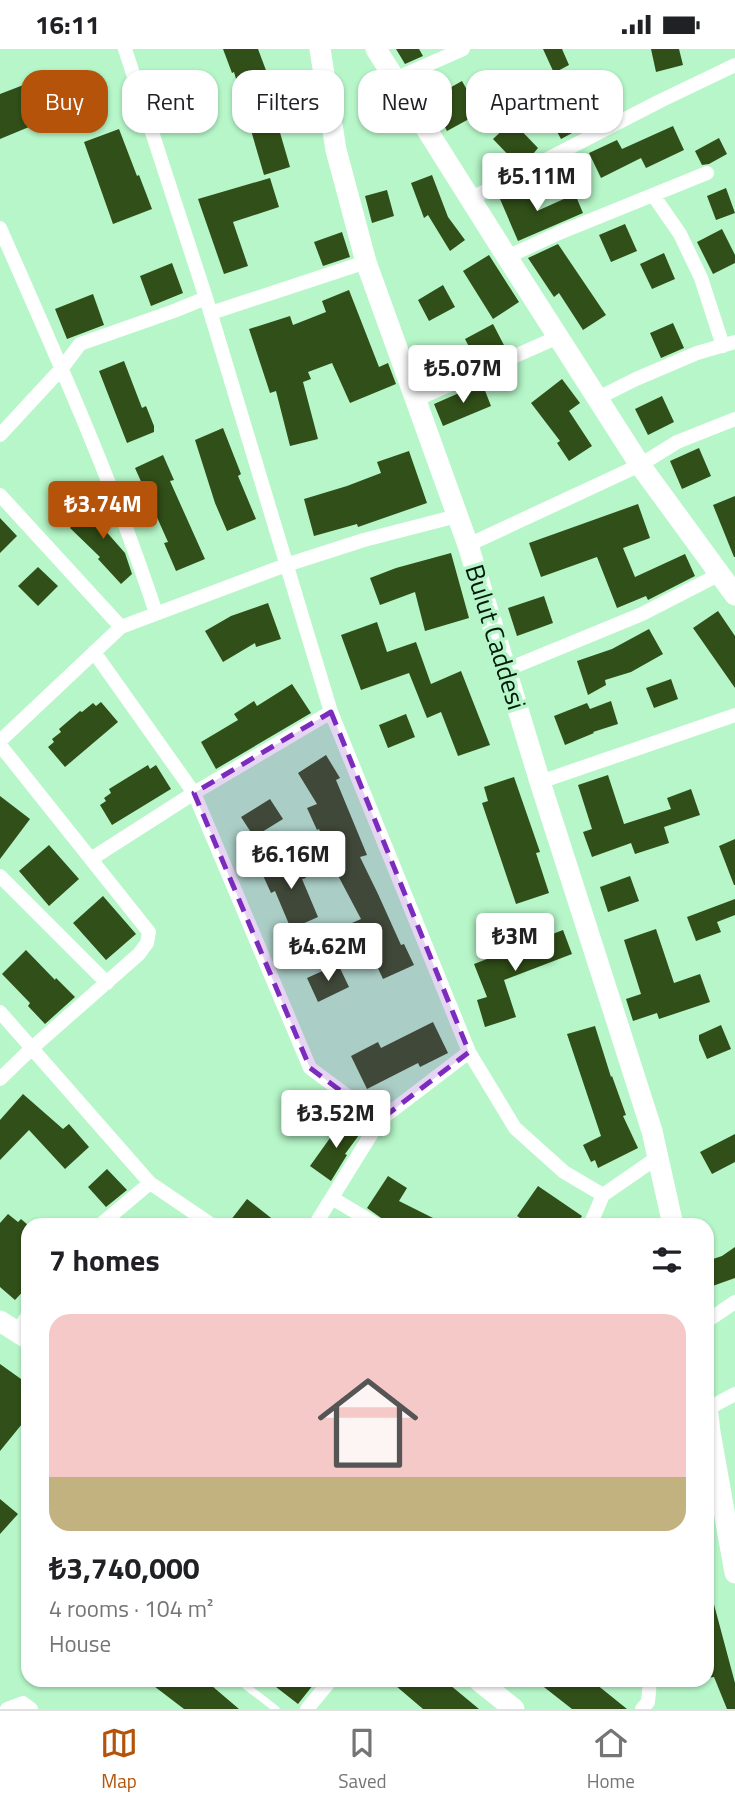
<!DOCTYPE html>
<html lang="en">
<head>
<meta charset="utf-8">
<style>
  :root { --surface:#fff; --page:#f6f6f6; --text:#202124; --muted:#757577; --line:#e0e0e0; --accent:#b45309 }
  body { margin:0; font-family:"Titillium Web",sans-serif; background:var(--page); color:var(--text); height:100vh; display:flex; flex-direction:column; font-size:26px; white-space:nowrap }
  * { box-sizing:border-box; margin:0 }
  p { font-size:23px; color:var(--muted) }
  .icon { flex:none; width:38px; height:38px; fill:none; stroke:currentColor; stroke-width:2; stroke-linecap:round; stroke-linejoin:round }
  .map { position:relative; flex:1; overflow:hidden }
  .side { position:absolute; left:21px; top:1169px; width:693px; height:469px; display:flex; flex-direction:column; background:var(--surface); border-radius:21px; box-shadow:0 2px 5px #0004 }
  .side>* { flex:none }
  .top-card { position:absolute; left:21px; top:21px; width:693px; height:63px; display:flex; gap:14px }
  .price { position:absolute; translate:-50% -60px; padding:0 16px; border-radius:7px; background:#fff; color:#222; font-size:23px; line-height:46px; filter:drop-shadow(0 2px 4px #0008) }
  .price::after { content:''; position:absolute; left:50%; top:42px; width:21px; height:16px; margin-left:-10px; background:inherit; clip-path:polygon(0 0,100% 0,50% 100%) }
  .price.current { background:var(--accent); color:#fff }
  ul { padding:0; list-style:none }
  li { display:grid; align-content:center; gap:14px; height:371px; padding:0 28px }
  li span { display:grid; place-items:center; height:217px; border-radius:21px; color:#555 }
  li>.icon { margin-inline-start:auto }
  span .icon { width:126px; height:126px; fill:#fffc; stroke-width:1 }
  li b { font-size:30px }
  h2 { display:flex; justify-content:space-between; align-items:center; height:84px; padding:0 28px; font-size:30px }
  .tag { padding:0 24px; border-radius:21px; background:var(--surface); box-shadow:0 2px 5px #0004; font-size:24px; line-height:63px }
  .tag.current { background:var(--accent); color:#fff }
  .status { display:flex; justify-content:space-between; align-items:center; height:49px; padding:0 35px; background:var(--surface); direction:ltr }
  .status svg { height:19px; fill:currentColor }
  .tab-bar { display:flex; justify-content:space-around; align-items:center; height:98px; border-top:2px solid var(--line); background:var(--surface); font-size:19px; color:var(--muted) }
  .tab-bar a { display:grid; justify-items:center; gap:4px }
  .tab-bar .current { color:var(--accent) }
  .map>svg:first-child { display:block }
  .building { fill:#314f18 }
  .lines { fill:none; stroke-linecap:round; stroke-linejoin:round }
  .lane { stroke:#fff; stroke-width:7 }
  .street { stroke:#fff; stroke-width:14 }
  .secondary { stroke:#fff; stroke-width:21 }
  .marked { fill:#7b2cbf; fill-opacity:0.2; stroke:#7b2cbf; stroke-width:5; stroke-dasharray:14 9; stroke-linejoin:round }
  .labels { text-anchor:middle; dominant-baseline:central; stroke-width:7; stroke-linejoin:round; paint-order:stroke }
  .street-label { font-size:26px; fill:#031b0c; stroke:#b6f6c8 }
</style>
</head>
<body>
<div class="status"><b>16:11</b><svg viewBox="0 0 49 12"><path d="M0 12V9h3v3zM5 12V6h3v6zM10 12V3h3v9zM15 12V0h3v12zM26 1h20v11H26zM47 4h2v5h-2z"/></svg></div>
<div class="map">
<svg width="735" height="1660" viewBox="0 0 735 1660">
  <rect width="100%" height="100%" fill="#b6f6c8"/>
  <!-- building -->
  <path class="building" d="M223 0H258L270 32 306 22 312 45 272 56 290 118 264 126 234 23 232 24Z
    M396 0H419L423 7 405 15Z
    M543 0H562L569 16 554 24Z
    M651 0H679L683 16 656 23Z
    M179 21 190 49 199 46 208 71 181 81 171 53 162 56 152 31Z
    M462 32 480 64 447 82 430 50Z
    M26 35 41 73 0 90V45Z
    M568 46 585 77 561 90 544 59Z
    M512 72 538 99 533 105 516 114 493 90Z
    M673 77 684 101 646 119 641 109 601 129 589 104 617 91 622 100Z
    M119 80 137 127 139 126 152 160 113 175 84 93Z
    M719 89 727 105 709 115 702 116 695 102Z
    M432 126 448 168 465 191 450 202 428 166 424 169 411 134Z
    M270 129 279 158 233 173 248 217 224 225 198 150Z
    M526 139 537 162 575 145 583 164 518 192 500 150Z
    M726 139 735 164 716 171 707 147Z
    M387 141 394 167 372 174 365 147Z
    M625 175 637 202 611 213 599 186Z
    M722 180 735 206V214L713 225 697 193Z
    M342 183 350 208 323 217 314 193Z
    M558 195 606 266 583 281 559 244 554 248 528 209Z
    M664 204 675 230 652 240 640 215Z
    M489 206 519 253 493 270 463 222Z
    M172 214 183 244 151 257 140 227Z
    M443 236 455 258 429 272 418 251Z
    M349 241 379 318 388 314 396 335 350 354 332 314 308 323 311 330 303 333 318 390 290 397 276 342 270 344 249 280 290 267 293 276 326 263 322 252Z
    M93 245 104 276 67 290 55 260Z
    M673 274 684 299 661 309 650 284Z
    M493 275 506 300 477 313 465 290Z
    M124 312 142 359 146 357 154 377V383L127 394 99 322Z
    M562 330 580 354 569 362 592 397 569 412 557 394 560 392 531 354Z
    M482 334 491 357 443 377 434 355Z
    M662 347 674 373 648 386 635 360Z
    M223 379 241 425 238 427 256 470 227 482 215 454 195 391Z
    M699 399 711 427 682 440 670 412Z
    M409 402 427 454 358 478 357 475 314 487 304 450 347 437 381 424 377 413Z
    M163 406 174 431 170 432 205 510 176 522 164 494 168 493 135 419Z
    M735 447V508H734L713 456Z
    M96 452 110 465 112 469 103 479 125 504 132 525 121 535 98 510 100 508 70 479Z
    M638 455 650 489 623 499 635 528 685 505 695 527 648 551 646 547 617 559 597 508 541 528 529 494Z
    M0 469 17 487 0 504Z
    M451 504 469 569 425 582 415 543 380 556 370 529 396 519Z
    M38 518 58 537 38 557 18 537Z
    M544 547 553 574 517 587 508 559Z
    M268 554 281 590 256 598 255 594 223 613 205 582 231 567Z
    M718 562 735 587V639L693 579Z
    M377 573 387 603 416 593 431 635 461 622 490 696 458 707 441 663 427 669 409 624 361 641 341 586Z
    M649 580 663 605 631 623 605 631 606 636 588 646 577 612 612 600Z
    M671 630 678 650 654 659 646 639Z
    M292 635 311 664 216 720 201 693 238 671 234 665 254 652 257 657Z
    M611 652 618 675 593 683 594 684 565 696 554 667 587 654 590 660Z
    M101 653 118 673 65 718 48 698 54 693 52 690 61 683 59 680 80 662 82 663 93 654 96 657Z
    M406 665 415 688 388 699 379 676Z
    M326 706 340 729 336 731 367 806 360 808 378 845 401 896 404 895 414 916 383 930 366 894 362 896 352 874 361 870 334 819 319 780 317 781 307 759 317 755 298 724Z
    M148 716 150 720 156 716 171 740 112 776 100 756 106 752 104 749 111 744 109 740Z
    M608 726 624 775 671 760 667 749 691 740 700 766 664 778 669 794 635 805 631 794 592 808 583 783 592 780 578 736Z
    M514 728 540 803 536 804 549 844 516 855 482 754 488 752 484 738Z
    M0 747 30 770 0 810Z
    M270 750 283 770 254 788 241 768Z
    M735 790V836H734L719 797Z
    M49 796 79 830 49 857 19 822Z
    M296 807 306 829 302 830 318 868 291 880 275 842 271 844 261 822Z
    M630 827 639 852 608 863 600 838Z
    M103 847 136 885 106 911 73 874Z
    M735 850V866L717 873 721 883 696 892 687 868Z
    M656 880 674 934 700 925 710 953 659 970 657 964 633 972 626 950 641 945 624 891Z
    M563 881 572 905 504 931 516 968 485 978 477 951 487 948 474 915Z
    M26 901 55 931 56 929 75 948 45 975 28 957 30 954 2 925Z
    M338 915 349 938 318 953 307 929Z
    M433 973 448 1004 420 1018 418 1014 367 1040 351 1007 378 993 381 999Z
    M721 976 731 1000 707 1010 699 991V986Z
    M595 977 611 1028 612 1027 626 1066 623 1067 638 1099 598 1119 595 1111 591 1113 583 1096 601 1087 567 985Z
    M23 1045 63 1080 69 1075 89 1098 65 1120 29 1081 0 1111V1071Z
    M347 1070 362 1082 345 1105 347 1106 331 1132 310 1117 330 1089Z
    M735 1085V1113L712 1125 700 1103Z
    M107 1120 127 1141 106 1158 88 1138Z
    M388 1127 407 1139 399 1152 447 1176H391L367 1159Z
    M538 1137 582 1167 576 1176H530L517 1167Z
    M247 1150 280 1176H227Z
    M8 1165 18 1173 21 1170 28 1176V1237L15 1251 0 1238V1174Z
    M735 1198V1229L707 1239V1212L722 1207Z
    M0 1315 28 1335V1380L22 1375 0 1402Z
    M0 1450 18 1465 0 1485Z
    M712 1548 735 1634V1660H727L714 1628 707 1629V1549Z
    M146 1631H205L239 1660H184Z
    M267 1631H317L298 1655Z
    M389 1631H444L479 1660H423Z
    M535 1631H591L627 1660H572Z"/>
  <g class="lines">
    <!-- lane -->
    <path class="lane" d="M238 1631 276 1660"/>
    <!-- street -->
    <path class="street" d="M125 0 206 249 331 663 469 1003 515 1079 564 1123 603 1146
      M395 30 463 0
      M653 146 680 185 701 229 723 297
      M470 150 660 52 735 16
      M0 179C56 306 113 433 156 564
      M507 208 559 184 707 124
      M211 264 366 213
      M598 349 636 330 697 304 735 293
      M415 351 558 288
      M0 386 62 319 80 295 174 262 206 249
      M0 446 121 578
      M468 496 640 416 677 393 735 370
      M94 603 194 744 310 1019 380 1071
      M506 621 642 565 720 525
      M0 692 121 578 286 516 364 491 457 467
      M0 696 149 883 147 894 139 905 32 999 0 1030
      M540 733 735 666
      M91 810 194 744 331 663
      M0 827 107 934
      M0 963 150 1134 212 1176
      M332 1149 377 1176
      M100 1176 150 1134
      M315 1176 380 1071 469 1003
      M590 1176 603 1146 658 1108
      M707 1272 735 1253
      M17 1283 28 1266
      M707 1360 735 1345
      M7 1660 23 1654 31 1660
      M307 1660 331 1631
      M642 1660 648 1653 650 1631"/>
    <!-- secondary -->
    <path class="secondary" d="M320 0 336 101 366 213 468 496 540 733 652 1082 673 1176
      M376 0 507 208 640 416 735 546
      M0 1272 28 1290
      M707 1358 710 1383 735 1524
      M478 1631 514 1660"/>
  </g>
  <!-- marked area -->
  <path class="marked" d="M331 663 469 1003 380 1071 310 1019 194 744Z"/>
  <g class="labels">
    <!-- street labels -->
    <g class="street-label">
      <text transform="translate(496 588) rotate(73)">Bulut Caddesi</text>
    </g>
  </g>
</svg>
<b class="price" style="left:537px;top:164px">₺5.11M</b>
<b class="price" style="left:463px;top:356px">₺5.07M</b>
<b class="price current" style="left:103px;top:492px">₺3.74M</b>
<b class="price" style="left:291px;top:842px">₺6.16M</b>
<b class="price" style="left:515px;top:924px">₺3M</b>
<b class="price" style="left:328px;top:934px">₺4.62M</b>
<b class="price" style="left:336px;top:1101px">₺3.52M</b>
<div class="top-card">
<a class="tag current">Buy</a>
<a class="tag">Rent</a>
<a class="tag">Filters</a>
<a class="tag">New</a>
<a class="tag">Apartment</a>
</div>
<section class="side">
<h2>7 homes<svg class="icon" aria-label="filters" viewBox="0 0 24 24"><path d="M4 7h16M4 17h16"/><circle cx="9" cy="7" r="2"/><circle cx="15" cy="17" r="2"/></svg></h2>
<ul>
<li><span style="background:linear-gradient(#f6c9c9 75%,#c2b280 0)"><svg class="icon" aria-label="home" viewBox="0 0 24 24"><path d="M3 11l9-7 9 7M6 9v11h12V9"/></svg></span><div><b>₺3,740,000</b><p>4 rooms · 104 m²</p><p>House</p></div></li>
</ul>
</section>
</div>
<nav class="tab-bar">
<a class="current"><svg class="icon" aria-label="map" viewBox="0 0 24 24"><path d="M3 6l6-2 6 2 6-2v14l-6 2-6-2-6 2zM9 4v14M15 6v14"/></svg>Map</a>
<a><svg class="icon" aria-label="saved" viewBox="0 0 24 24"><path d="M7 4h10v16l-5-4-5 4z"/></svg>Saved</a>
<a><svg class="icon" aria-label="home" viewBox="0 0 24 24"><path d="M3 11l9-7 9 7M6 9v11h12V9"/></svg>Home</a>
</nav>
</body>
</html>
